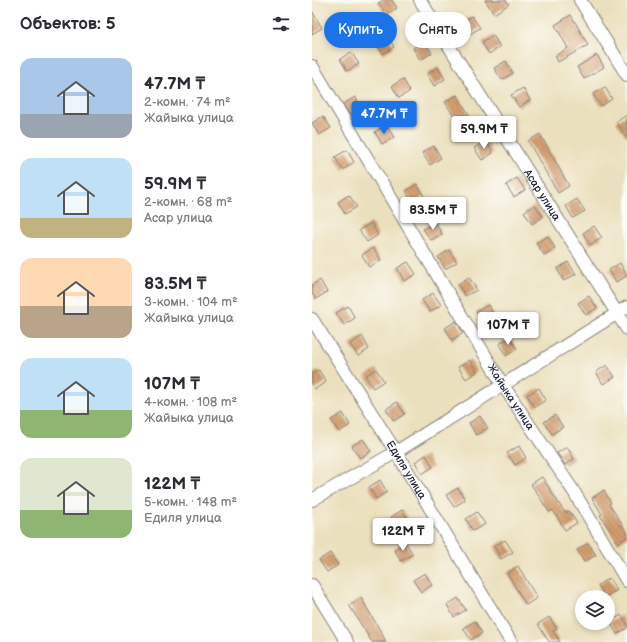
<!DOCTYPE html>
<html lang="ru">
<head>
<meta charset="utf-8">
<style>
  :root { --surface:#fff; --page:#f2f2f3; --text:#2b2b33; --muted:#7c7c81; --accent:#1a73e8 }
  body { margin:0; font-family:"Balsamiq Sans",sans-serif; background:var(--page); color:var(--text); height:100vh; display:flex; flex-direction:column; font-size:15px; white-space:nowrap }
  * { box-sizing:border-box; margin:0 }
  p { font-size:13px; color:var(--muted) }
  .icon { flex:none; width:22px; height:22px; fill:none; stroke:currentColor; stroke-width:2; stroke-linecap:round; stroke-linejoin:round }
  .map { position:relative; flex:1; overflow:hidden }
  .side { display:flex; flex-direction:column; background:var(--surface); width:312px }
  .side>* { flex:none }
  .banner { position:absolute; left:12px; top:12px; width:243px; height:36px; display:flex; gap:8px }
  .buttons { position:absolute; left:263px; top:590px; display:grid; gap:8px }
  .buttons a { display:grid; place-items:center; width:40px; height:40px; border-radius:50%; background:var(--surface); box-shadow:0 2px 6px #0003; font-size:20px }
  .price { position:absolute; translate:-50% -34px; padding:0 9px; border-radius:4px; background:#fff; color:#222; font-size:13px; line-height:26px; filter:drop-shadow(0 1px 2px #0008) }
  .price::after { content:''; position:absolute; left:50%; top:24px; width:12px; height:9px; margin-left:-6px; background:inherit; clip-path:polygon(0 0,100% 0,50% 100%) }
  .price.on { background:var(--accent); color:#fff }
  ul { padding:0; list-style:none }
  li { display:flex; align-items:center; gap:12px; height:100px; padding:0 20px }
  li span { display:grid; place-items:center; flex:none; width:112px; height:80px; border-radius:12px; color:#555 }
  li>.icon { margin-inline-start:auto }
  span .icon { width:48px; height:48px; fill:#fffc; stroke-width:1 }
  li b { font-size:17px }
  h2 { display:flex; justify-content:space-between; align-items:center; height:48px; padding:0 20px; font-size:17px }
  .pill { padding:0 14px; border-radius:18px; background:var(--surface); box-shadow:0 2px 6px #0003; font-size:14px; line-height:36px }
  .pill.on { background:var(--accent); color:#fff }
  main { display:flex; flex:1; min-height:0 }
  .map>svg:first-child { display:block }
  .building { fill:url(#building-back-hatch) }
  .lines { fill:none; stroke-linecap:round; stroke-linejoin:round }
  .minor-casing { stroke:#86817c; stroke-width:14 }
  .minor { stroke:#fff; stroke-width:12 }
  .labels { text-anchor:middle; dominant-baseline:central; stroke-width:3.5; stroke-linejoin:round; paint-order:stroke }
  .street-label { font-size:11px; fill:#22223b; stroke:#fdfcf7 }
</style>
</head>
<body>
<main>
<section class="side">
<h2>Объектов: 5<svg class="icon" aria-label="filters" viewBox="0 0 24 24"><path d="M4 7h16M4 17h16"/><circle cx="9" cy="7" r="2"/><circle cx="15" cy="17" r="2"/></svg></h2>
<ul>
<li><span style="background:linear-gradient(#a9c7e8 70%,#9aa5b1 0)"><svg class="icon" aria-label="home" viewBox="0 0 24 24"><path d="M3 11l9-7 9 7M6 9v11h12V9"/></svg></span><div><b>47.7M ₸</b><p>2-комн. · 74 m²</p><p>Жайыка улица</p></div></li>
<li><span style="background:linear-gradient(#bfe0f5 75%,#c2b280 0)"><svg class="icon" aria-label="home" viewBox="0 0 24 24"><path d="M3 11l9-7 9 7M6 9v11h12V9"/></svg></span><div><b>59.9M ₸</b><p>2-комн. · 68 m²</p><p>Асар улица</p></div></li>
<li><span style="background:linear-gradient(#ffd9b3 60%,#b9a48a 0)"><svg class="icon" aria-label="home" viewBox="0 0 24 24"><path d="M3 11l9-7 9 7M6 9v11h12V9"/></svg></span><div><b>83.5M ₸</b><p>3-комн. · 104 m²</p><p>Жайыка улица</p></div></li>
<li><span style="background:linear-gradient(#bfe0f5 65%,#8fb573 0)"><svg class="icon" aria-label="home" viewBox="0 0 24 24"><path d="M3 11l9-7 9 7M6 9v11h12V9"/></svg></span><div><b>107M ₸</b><p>4-комн. · 108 m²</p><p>Жайыка улица</p></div></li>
<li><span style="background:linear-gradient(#dfe7d0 65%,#8fb573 0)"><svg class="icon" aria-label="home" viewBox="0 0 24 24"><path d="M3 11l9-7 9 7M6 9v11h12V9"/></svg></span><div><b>122M ₸</b><p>5-комн. · 148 m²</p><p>Едиля улица</p></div></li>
</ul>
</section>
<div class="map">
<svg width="315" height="642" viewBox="0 0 315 642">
  <defs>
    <pattern id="building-back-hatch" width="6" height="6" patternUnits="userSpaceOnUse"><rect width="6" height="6" fill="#d39c6d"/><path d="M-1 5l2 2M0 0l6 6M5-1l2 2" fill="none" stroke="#ab7f5b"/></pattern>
  </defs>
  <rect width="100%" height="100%" fill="#fdfcf7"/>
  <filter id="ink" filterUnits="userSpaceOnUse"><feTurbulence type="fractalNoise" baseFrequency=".025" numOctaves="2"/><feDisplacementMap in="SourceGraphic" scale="8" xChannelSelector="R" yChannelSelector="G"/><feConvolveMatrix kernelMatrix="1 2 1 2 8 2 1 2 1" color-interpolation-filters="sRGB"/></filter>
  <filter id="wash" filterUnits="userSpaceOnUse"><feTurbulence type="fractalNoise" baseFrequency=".012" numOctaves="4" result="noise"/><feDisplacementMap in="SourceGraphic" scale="16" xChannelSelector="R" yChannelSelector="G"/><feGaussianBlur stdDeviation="0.9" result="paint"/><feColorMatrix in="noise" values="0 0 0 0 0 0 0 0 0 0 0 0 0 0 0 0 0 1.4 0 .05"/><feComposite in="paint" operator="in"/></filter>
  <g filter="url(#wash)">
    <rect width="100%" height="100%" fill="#ebe0bd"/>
    <g id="blocks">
      <!-- building -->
      <path class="building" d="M72 0H80L85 8 74 15 66 3Z
        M173 0H194L197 4 182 14Z
        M0 11 10 28 0 34Z
        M259 15 276 45 246 62 243 56 256 48 243 25Z
        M160 16 168 28 156 35 149 23Z
        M75 35 82 47 71 54 63 42Z
        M181 35 188 47 177 54 170 42Z
        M112 41 120 53 108 60 101 48Z
        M39 52 47 64 35 71 28 59Z
        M285 55 292 67 272 79 265 67Z
        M194 61 201 73 190 80 182 68Z
        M126 67 133 79 122 86 115 74Z
        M91 79 98 91 87 98 80 86Z
        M293 87 300 99 289 106 281 94Z
        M211 88 218 100 207 107 199 95Z
        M145 95 166 129 155 136 133 102Z
        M43 97 50 109 39 116 31 104Z
        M315 115V138L304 122Z
        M11 116 19 128 7 135 0 123Z
        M74 125 82 137 70 144 63 132Z
        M228 134 257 186 246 193 216 141Z
        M174 141 181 153 170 160 162 148Z
        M122 146 129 158 118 165 110 153Z
        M35 150 42 162 31 170 23 157Z
        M205 178 213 190 202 197 194 185Z
        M105 184 112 196 101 203 94 191Z
        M37 195 45 207 33 214 26 202Z
        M265 199 273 211 261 218 254 206Z
        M223 205 231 217 220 224 212 212Z
        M123 222 130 234 119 240 111 229Z
        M59 223 66 235 55 242 47 230Z
        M282 226 290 238 278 245 271 233Z
        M236 236 243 248 232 255 224 243Z
        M61 248 69 260 57 267 50 255Z
        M137 250 145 262 133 269 126 257Z
        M96 262 104 274 92 281 85 268Z
        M256 262 264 274 252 281 245 269Z
        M308 263 315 276 304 282 297 270Z
        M157 277 165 290 153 296 146 284Z
        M8 280 15 292 4 299 0 293V285Z
        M121 293 129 305 118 312 110 300Z
        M277 296 285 308 274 315 266 303Z
        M176 305 183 317 172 324 164 312Z
        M36 306 43 318 32 325 24 313Z
        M144 321 151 333 140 340 133 328Z
        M50 336 57 349 46 356 38 344Z
        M198 337 205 349 194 356 187 344Z
        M158 360 165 372 154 379 146 367Z
        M295 365 303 377 291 384 284 372Z
        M64 369 72 381 61 388 53 376Z
        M7 370 14 382 3 389 0 384V374Z
        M227 388 234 400 223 407 215 395Z
        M85 402 93 414 82 421 74 409Z
        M31 413 38 425 27 432 19 420Z
        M243 415 251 427 240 434 232 422Z
        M168 416 176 428 164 435 157 423Z
        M51 439 59 451 48 458 40 446Z
        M207 446 214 458 203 465 195 453Z
        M255 447 262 459 253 465 245 453Z
        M114 455 121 467 110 474 103 462Z
        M230 477 253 513 257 511 265 523 253 530 241 510 237 512 219 484Z
        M68 480 75 492 64 499 57 487Z
        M146 488 153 500 142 507 134 495Z
        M292 490 299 503 297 504 315 532V537L306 543 288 515 290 514 280 498Z
        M90 510 98 522 86 529 79 517Z
        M165 512 173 524 161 531 154 519Z
        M193 540 201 552 189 559 182 546Z
        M93 542 101 554 89 561 82 549Z
        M276 543 284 555 272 562 265 550Z
        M18 553 26 565 15 572 7 560Z
        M206 566 225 598 214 605 195 573Z
        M113 573 120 585 109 592 101 580Z
        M297 578 305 590 293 597 286 585Z
        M49 598 69 632 74 642H60L37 605Z
        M146 598 154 610 142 617 135 605Z
        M309 615 315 624V628L305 634 298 622Z
        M237 617 245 629 241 631 248 642H237L226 624Z
        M163 621 170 633 159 640 151 628Z"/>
    </g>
  </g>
  <g filter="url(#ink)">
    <use href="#blocks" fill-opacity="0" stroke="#86817c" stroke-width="1"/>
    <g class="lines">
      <defs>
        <g id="minor">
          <path id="s1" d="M108 0 315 329"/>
          <path d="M268 0 315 75"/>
          <path id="s2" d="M0 66 191 385 262 492 315 581"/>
          <path id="s3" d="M0 319 84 452 199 642"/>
          <path d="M0 500 84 452 315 307"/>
          <path d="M0 585 35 642"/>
        </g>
      </defs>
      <!-- minor casing -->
      <use href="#minor" class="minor-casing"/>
      <!-- minor -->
      <use href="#minor" class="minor"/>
    </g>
  </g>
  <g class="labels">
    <!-- street labels -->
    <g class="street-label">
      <text stroke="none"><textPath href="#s1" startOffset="230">Асар улица</textPath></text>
      <text stroke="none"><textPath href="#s2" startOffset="386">Жайыка улица</textPath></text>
      <text stroke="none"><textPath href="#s3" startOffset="178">Едиля улица</textPath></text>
    </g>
  </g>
</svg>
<div class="buttons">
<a><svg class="icon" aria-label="layers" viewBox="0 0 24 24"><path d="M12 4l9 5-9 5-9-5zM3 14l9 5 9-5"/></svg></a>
</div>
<b class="price on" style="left:72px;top:135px">47.7M ₸</b>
<b class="price" style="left:172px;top:150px">59.9M ₸</b>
<b class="price" style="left:121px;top:231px">83.5M ₸</b>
<b class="price" style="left:196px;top:346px">107M ₸</b>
<b class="price" style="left:91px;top:552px">122M ₸</b>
<div class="banner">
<a class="pill on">Купить</a>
<a class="pill">Снять</a>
</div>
</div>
</main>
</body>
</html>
